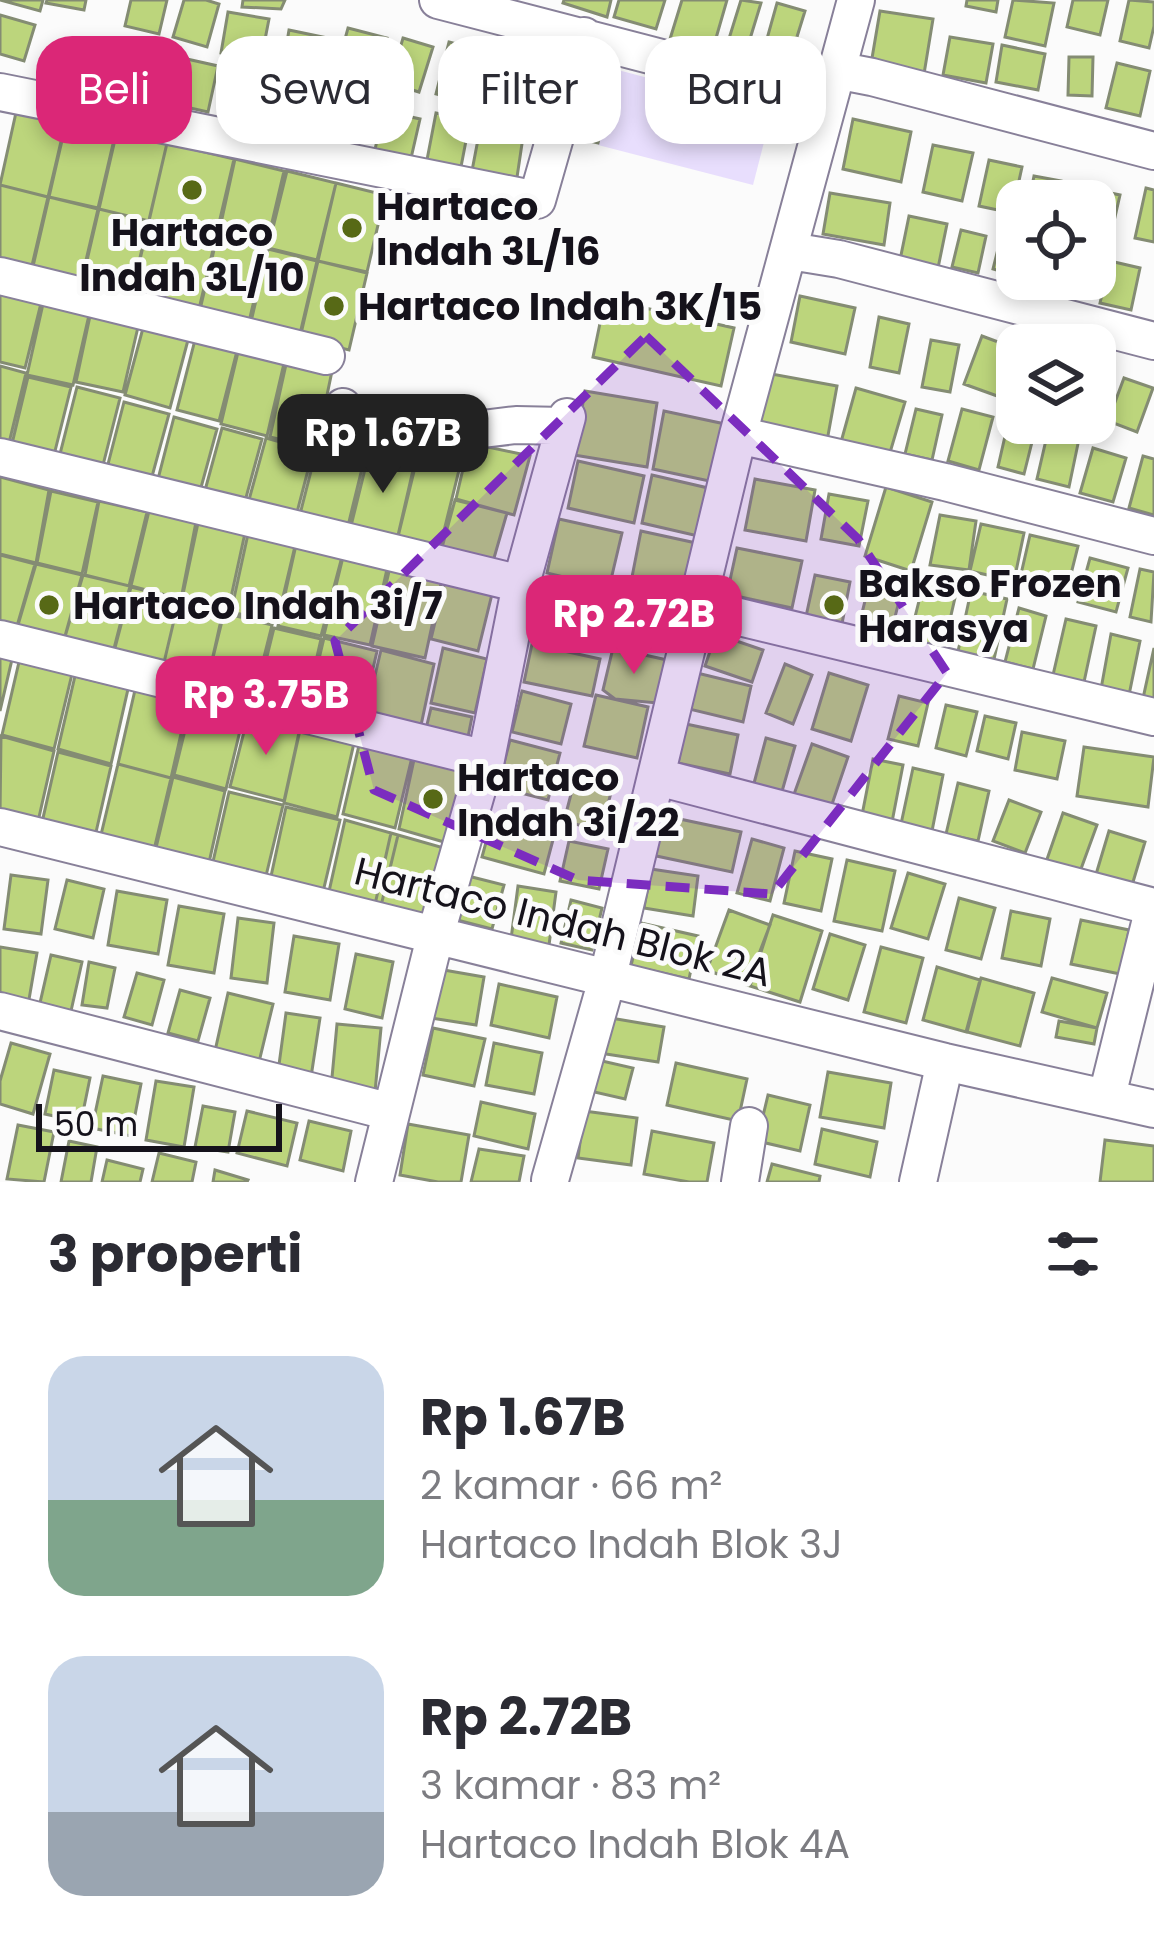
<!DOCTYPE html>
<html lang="id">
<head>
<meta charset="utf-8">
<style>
  :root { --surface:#fff; --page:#f7f7f7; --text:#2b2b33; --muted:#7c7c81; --accent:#db2777 }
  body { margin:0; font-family:Poppins,sans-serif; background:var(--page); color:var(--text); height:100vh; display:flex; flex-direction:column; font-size:45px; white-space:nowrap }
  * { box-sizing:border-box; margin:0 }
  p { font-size:39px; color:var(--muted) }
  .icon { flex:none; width:66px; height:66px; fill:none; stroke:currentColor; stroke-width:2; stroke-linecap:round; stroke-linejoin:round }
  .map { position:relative; height:1182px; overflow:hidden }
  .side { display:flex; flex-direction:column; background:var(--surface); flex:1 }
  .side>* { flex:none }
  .hud { position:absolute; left:36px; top:36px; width:1083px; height:108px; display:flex; gap:24px }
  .controls { position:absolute; left:996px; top:180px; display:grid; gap:24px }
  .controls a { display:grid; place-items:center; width:120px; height:120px; border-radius:24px; background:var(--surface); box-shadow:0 6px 18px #0003; font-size:60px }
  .scale { position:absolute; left:36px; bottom:30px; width:246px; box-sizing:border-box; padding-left:12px; border:6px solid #15121b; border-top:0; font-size:33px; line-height:42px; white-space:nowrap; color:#15121b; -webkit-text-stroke:9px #fbfbfb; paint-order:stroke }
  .price { position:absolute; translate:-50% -102px; padding:0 27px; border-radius:24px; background:var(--accent); color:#fff; font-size:39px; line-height:78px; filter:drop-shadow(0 3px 6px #0008) }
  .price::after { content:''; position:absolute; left:50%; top:72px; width:36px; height:27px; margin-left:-18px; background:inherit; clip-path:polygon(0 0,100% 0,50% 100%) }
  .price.active { background:#222; color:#fff }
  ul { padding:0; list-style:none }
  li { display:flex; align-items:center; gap:36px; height:300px; padding:0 48px }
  li span { display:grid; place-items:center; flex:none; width:336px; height:240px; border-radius:36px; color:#555 }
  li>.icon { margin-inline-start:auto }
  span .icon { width:144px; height:144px; fill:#fffc; stroke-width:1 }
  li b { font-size:51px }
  h2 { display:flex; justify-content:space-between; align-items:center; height:144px; padding:0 48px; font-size:51px }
  .chip { padding:0 42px; border-radius:36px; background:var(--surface); box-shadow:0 6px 18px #0003; font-size:42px; line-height:108px }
  .chip.active { background:var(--accent); color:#fff }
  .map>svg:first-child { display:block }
  .green { fill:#e8defd }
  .building { fill:#bcd57c; stroke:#848c73; stroke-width:3 }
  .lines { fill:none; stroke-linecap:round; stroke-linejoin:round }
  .minor-casing { stroke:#888099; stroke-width:40 }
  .minor { stroke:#fff; stroke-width:36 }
  .marked { fill:#7b2cbf; fill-opacity:0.2; stroke:#7b2cbf; stroke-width:9; stroke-dasharray:24 15; stroke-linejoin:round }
  .poi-dot { fill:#576916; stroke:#fbfbfb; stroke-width:4.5 }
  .labels { text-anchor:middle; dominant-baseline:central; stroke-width:10; stroke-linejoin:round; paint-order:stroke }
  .poi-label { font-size:39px; font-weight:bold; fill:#15121b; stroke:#fbfbfb; text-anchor:start }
  .street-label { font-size:39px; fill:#15121b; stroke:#fbfbfb }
</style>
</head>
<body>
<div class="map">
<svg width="1154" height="1182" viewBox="0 0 1154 1182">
  <rect width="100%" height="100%" fill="#fbfbfb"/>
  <!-- green -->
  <path class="green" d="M618 70 772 111 753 185 598 145Z"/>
  <!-- building -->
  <path class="building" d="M0 0H43L40 11Z
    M47 0H86L84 10 46 3Z
    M131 0H167L159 34 125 26Z
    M184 0H206L219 4 207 47 173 37Z
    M243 0H285L281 9 242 7Z
    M564 0H611L607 17 563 3Z
    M619 0H665L656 29 614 17Z
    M682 0H727L712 52 670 39Z
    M741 0 761 3 746 52 727 45Z
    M967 0H998L996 12 966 6Z
    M1013 0 1054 3 1045 46 1005 37Z
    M1073 0H1108L1100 35 1067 27Z
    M1129 0 1154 2V26L1149 48 1120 41Z
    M777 3 805 11 787 69 761 60Z
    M880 11 933 19 924 74 871 64Z
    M228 12 269 19 261 60 221 53Z
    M0 15 35 25 24 61 0 54Z
    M348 28 387 38 375 83 336 72Z
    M289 30 332 39 324 79 282 71Z
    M950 37 993 44 986 83 943 75Z
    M403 38 433 47 419 92 390 83Z
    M449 42 488 52 474 104 436 94Z
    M1002 45 1045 54 1038 90 996 82Z
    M59 50 108 58 102 96 53 87Z
    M503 51 552 64 539 112 490 100Z
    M178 57 218 66 208 112 168 103Z
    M1069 57H1093L1092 96 1068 95Z
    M127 58 160 65 151 103 118 95Z
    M590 61 615 66 598 143 572 137Z
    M1117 63 1150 71 1140 116 1106 108Z
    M228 79 263 84 256 132 222 127Z
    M285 90 319 99 305 149 272 140Z
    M336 101 369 111 354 159 321 149Z
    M17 108 66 120 48 197 0 185Z
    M384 111 420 119 409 167 373 158Z
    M436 113 470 120 460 172 426 165Z
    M67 119 116 131 98 208 49 197Z
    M853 119 911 132 901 182 843 169Z
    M480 129 523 137 516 184 471 176Z
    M117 131 167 143 149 221 99 209Z
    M167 143 234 159 216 236 149 220Z
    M933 145 973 153 962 201 923 192Z
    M235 159 284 171 266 248 218 237Z
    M989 160 1022 167 1012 213 979 206Z
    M287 171 336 183 317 260 268 248Z
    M1034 176 1061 181 1057 201H1029Z
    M336 183 385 195 367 272 318 261Z
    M0 185 48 197 30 274 0 267Z
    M1082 187 1120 195 1110 239 1095 235V201H1079Z
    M1146 188 1154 190V242L1135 238Z
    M830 193 890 203 884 245 823 234Z
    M49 197 98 209 80 286 31 275Z
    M99 209 149 221 130 298 81 286Z
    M909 216 947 224 938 268 900 260Z
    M149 221 216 237 198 313 131 298Z
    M1003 229 1017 233V276L993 269Z
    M961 230 986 236 978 273 952 267Z
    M217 237 266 249 248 326 199 314Z
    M268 249 317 261 299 338 250 326Z
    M318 261 367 273 349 350 300 338Z
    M1110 261 1140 268 1131 310 1100 303Z
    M1056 279H1090L1087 295 1054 287Z
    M0 293 41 303 25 368 0 362Z
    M800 296 855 308 845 354 791 342Z
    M605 299 734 328 721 386 593 357Z
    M43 304 89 315 73 385 27 375Z
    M90 316 138 327 123 392 76 382Z
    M879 317 909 324 899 373 870 367Z
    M143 328 188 340 170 408 125 395Z
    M196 336 238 347 219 421 177 410Z
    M982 336 1017 349 1000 397 964 384Z
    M931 340 959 345 950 392 922 387Z
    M239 348 285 359 267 436 221 424Z
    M287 360 332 371 316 448 270 437Z
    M0 366 26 373 8 447 0 445Z
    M761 372 837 386 827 441 751 427Z
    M28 377 71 387 53 459 11 448Z
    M1124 378 1153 388 1137 432 1108 421Z
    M77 387 120 398 102 469 59 458Z
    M856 388 905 402 889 456 841 442Z
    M585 391 657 403 647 467 574 455Z
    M124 402 169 414 150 484 106 472Z
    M916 409 942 415 932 460 905 454Z
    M962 409 993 417 979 470 948 461Z
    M664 411 725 424 714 482 653 469Z
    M174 417 217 429 199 495 157 483Z
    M1008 423 1035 430 1024 474 998 467Z
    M1049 427 1080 434 1069 487 1037 479Z
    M222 428 262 439 244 505 204 494Z
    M320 436 367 448 346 534 298 522Z
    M266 438 313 451 295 520 247 507Z
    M469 443 530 456 514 515 456 499Z
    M1093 448 1126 458 1113 502 1080 493Z
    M370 449 416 457 396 544 349 534Z
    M418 455 460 466 438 555 396 545Z
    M1143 456 1154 459V515L1129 508Z
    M578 461 644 476 634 523 568 508Z
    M652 475 708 488 698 536 642 523Z
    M0 477 49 490 36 563 0 554Z
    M755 479 815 490 806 541 745 530Z
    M886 487 932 502 911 571 865 556Z
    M51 491 98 502 82 574 37 563Z
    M829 494 868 501 859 546 821 539Z
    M455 500 507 513 492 565 441 551Z
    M99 501 147 512 129 586 85 575Z
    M149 511 196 522 181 599 131 586Z
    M940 515 976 521 969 570 930 565Z
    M559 519 622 533 609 588 547 573Z
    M198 523 245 533 228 611 182 599Z
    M981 524 1024 533 1014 581 970 571Z
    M641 531 696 543 686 593 631 582Z
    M248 534 295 546 277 622 231 612Z
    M1030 535 1078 546 1066 594 1019 583Z
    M296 545 343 553 321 636 278 626Z
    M737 548 802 561 792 608 727 594Z
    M0 555 35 564 15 633 0 629Z
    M343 557 387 569 370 645 324 635Z
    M1090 558 1128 568 1116 612 1078 602Z
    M36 564 82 575 62 647 15 635Z
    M390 567 442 579 425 658 372 646Z
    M1140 569 1154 572 1151 622 1130 617Z
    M83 575 130 586 111 660 62 647Z
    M815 575 850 582 841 629 805 621Z
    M871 577 903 585 892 629 860 621Z
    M544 580 616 598 605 644 534 627Z
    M445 581 492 594 478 651 431 639Z
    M924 581 957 589 943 650 909 641Z
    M131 587 179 599 162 671 112 659Z
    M971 591 1007 599 993 664 957 656Z
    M625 595 678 605 670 649 616 638Z
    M179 599 223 611 207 683 162 671Z
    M1019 608 1046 616 1033 669 1005 662Z
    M224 613 272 625 255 693 207 682Z
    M1066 619 1096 626 1084 682 1053 675Z
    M274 628 321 639 306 705 258 693Z
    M716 634 763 650 752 682 705 666Z
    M1111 634 1140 641 1129 695 1101 689Z
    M324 638 377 651 362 717 308 705Z
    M532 644 600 659 592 696 524 682Z
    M443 648 487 659 475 713 431 703Z
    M613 648 667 660 657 703 615 699 603 690Z
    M1154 648V706L1142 703Z
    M381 650 434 664 420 730 365 718Z
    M0 652 13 655 0 711Z
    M19 662 72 674 54 749 2 735Z
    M785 664 812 675 793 724 766 713Z
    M697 673 751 686 743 722 689 709Z
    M829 673 868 685 851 741 812 729Z
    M75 676 128 689 111 764 58 749Z
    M135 690 188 703 171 778 118 764Z
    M522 691 571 704 561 744 512 732Z
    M596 695 648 707 637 758 584 746Z
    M899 696 928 703 918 746 888 739Z
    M192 702 244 714 226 789 174 775Z
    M946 705 977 712 966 756 936 748Z
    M431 708 472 717 467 742 425 733Z
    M248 716 300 728 284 801 230 787Z
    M985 716 1016 723 1008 759 977 751Z
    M686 724 738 735 730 774 678 763Z
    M300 730 354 743 337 817 284 803Z
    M1022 732 1065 741 1057 779 1015 770Z
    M1 736 54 751 37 826 0 816Z
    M766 738 795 746 781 795 753 787Z
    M510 740 560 753 548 800 498 787Z
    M360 741 413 753 395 828 343 814Z
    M812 744 848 757 830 810 793 797Z
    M1084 747 1154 757 1148 807 1077 796Z
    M58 752 111 766 94 841 41 827Z
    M415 755 468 769 451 844 399 829Z
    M873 759 903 765 892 822 862 815Z
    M118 764 171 778 153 854 100 839Z
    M913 768 943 775 932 831 901 824Z
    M576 775 613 785 601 831 564 821Z
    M173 777 225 791 208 867 155 852Z
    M958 783 989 791 978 841 946 834Z
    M229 792 283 805 265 880 212 866Z
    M1009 800 1041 812 1025 853 993 841Z
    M286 807 340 820 322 896 270 881Z
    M1063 813 1097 825 1078 877 1045 865Z
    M656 814 741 832 732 872 647 854Z
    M345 820 398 835 380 910 328 896Z
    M492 820 554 836 544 874 482 857Z
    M1109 831 1145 842 1130 892 1094 881Z
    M391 833 444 848 426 923 374 909Z
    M752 839 784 848 770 901 737 893Z
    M569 841 608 849 599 889 560 881Z
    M795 851 832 859 821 911 784 903Z
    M847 860 895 871 882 931 834 921Z
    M651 869 698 876 693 916 644 908Z
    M908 873 945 884 928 939 891 928Z
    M11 875 48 880 41 934 4 929Z
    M468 876 504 885 492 929 457 920Z
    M67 880 104 889 93 938 55 929Z
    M518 886 556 892 549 945 511 939Z
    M117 891 167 900 158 954 108 945Z
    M959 898 995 908 981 959 946 950Z
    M571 900 602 908 592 950 561 943Z
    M179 906 224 914 214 973 168 965Z
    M729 910 770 925 747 985 707 970Z
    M1011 911 1050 919 1041 966 1002 958Z
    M773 915 822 931 800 1002 750 986Z
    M238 918 274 923 267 983 231 978Z
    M1081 920 1129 930 1120 974 1071 964Z
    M641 923 698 936 689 979 631 966Z
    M830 934 865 945 848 1000 813 989Z
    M294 936 339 944 330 1000 285 992Z
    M0 947 37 953 27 1011 0 1006Z
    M881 947 923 958 906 1023 864 1012Z
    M356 954 393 962 382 1018 345 1009Z
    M51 955 82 962 71 1011 40 1003Z
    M89 962 115 968 107 1008 82 1005Z
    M937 967 980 980 966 1032 923 1020Z
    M438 969 484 977 476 1025 431 1018Z
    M137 973 164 980 152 1025 124 1017Z
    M981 978 1034 993 1020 1046 967 1032Z
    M1052 978 1107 993 1097 1028 1042 1012Z
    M499 984 557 997 549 1038 491 1025Z
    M180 990 210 998 198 1041 168 1033Z
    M228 993 273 1004 259 1062 215 1051Z
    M286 1013 320 1018 311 1077 278 1072Z
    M599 1016 664 1027 658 1062 593 1052Z
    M1059 1021 1097 1028 1094 1044 1056 1037Z
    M337 1024 381 1028 375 1092 331 1088Z
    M433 1028 485 1039 474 1086 423 1075Z
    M11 1043 50 1054 33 1114 0 1104V1081Z
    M494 1043 542 1053 534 1094 486 1085Z
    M589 1058 633 1068 625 1099 581 1089Z
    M676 1063 747 1079 738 1121 667 1105Z
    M54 1070 90 1078 81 1122 45 1114Z
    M828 1072 891 1083 884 1128 820 1117Z
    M103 1076 141 1084 131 1136 92 1128Z
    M156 1081 194 1087 184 1147 146 1140Z
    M768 1095 810 1105 800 1151 757 1141Z
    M481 1102 535 1114 528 1149 474 1136Z
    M203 1106 235 1112 228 1152 195 1147Z
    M247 1111 297 1123 287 1166 237 1153Z
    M584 1111 637 1118 631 1165 578 1158Z
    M309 1121 351 1131 343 1171 300 1160Z
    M408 1124 469 1135 461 1182H438L400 1175Z
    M18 1125 54 1132 44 1182 7 1179Z
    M822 1129 877 1142 870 1177 815 1164Z
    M652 1131 714 1143 707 1182H689L644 1174Z
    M1105 1140 1154 1146V1182H1100Z
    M69 1141 97 1147 91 1182H61Z
    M479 1149 524 1156 519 1182H471Z
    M159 1153 196 1162 192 1182H152Z
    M107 1160 143 1169 140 1182H102Z
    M772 1164 820 1176 819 1182H767Z
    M215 1170 248 1180 247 1182H213Z"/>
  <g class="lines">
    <defs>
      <path id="minor" d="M438 0 827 101
        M836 70 872 77 1154 151
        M0 92 537 200 584 36
        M790 251 839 259 1154 341
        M0 276 326 356
        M343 407 352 425 393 434 434 435 516 425 564 426
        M738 435 945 482 1154 536
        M0 457 521 584
        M698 607 1154 717
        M0 639 486 759
        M658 777 1154 907
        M0 827 945 1062 1154 1109
        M0 1011 391 1112
        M1107 1096 1154 907
        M550 1180 608 976 738 435 856 0
        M374 1182 436 933 486 759 521 584 567 417
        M740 1182 749 1126
        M918 1182 945 1062"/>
    </defs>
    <!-- minor casing -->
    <use href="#minor" class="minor-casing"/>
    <!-- minor -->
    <use href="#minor" class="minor"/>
  </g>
  <!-- marked area -->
  <path class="marked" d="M646 336 858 539 947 673 772 894 578 880 374 790 335 641Z"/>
  <!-- markers -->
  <g class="poi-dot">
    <circle cx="192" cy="190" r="12"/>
    <circle cx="352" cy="228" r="12"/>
    <circle cx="334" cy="306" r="12"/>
    <circle cx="49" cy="605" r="12"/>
    <circle cx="834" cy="605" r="12"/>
    <circle cx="433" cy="799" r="12"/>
  </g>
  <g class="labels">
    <!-- poi labels -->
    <g class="poi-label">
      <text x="376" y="206">Hartaco<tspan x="376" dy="45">Indah 3L/16</tspan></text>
      <text x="192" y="232" text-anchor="middle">Hartaco<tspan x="192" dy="45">Indah 3L/10</tspan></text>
      <text x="358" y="306">Hartaco Indah 3K/15</text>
      <text x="858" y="583">Bakso Frozen<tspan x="858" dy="45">Harasya</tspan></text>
      <text x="73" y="605">Hartaco Indah 3i/7</text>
      <text x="457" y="777">Hartaco<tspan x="457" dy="45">Indah 3i/22</tspan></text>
    </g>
    <!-- street labels -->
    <g class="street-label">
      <text transform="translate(563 922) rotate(14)">Hartaco Indah Blok 2A</text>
    </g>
  </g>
</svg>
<div class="controls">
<a><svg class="icon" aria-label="locate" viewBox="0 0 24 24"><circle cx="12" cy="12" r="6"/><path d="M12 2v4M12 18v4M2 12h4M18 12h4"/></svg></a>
<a><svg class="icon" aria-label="layers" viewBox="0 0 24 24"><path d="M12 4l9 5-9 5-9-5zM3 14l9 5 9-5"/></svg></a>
</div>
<div class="scale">50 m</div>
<b class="price active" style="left:383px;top:496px">Rp 1.67B</b>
<b class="price" style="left:634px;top:677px">Rp 2.72B</b>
<b class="price" style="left:266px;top:758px">Rp 3.75B</b>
<div class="hud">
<a class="chip active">Beli</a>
<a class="chip">Sewa</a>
<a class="chip">Filter</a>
<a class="chip">Baru</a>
</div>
</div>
<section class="side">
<h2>3 properti<svg class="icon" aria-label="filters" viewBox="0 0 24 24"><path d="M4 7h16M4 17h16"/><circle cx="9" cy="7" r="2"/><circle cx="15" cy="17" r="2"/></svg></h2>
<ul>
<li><span style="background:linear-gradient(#c9d6e8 60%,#7fa58c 0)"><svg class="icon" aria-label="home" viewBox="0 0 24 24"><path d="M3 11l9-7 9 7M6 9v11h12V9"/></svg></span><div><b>Rp 1.67B</b><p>2 kamar · 66 m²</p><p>Hartaco Indah Blok 3J</p></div></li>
<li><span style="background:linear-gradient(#c9d6e8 65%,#9aa5b1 0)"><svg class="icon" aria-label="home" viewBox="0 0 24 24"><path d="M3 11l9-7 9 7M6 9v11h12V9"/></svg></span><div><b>Rp 2.72B</b><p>3 kamar · 83 m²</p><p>Hartaco Indah Blok 4A</p></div></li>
</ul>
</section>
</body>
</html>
